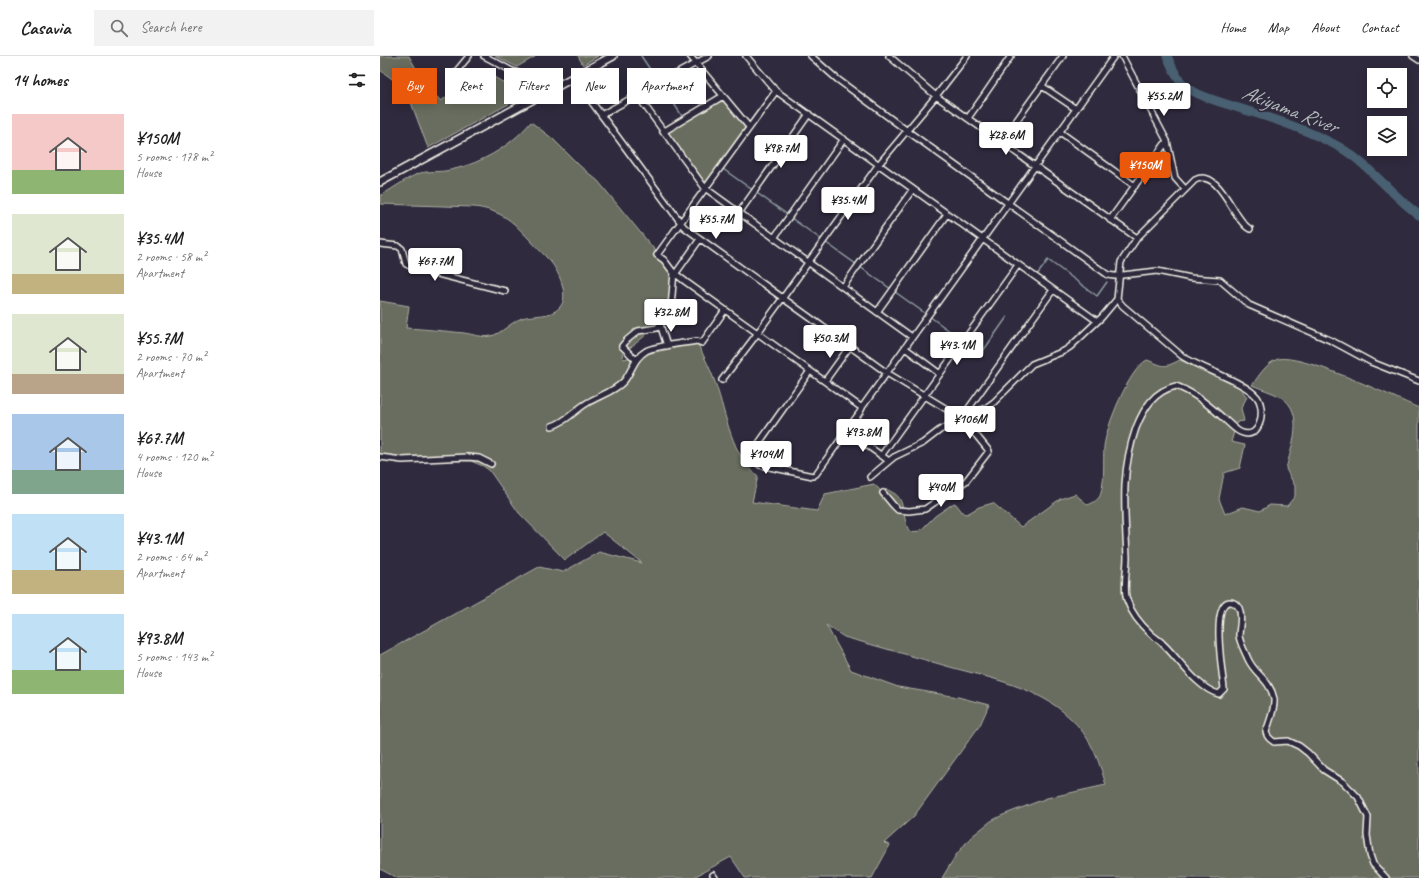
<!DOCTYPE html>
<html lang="en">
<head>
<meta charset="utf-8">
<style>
  :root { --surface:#fff; --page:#f2f2f2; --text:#222; --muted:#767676; --line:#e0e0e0; --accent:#ea580c }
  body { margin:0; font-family:Caveat,sans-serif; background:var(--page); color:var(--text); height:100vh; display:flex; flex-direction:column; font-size:15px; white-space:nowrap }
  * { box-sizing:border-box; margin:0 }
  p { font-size:13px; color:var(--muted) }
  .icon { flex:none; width:22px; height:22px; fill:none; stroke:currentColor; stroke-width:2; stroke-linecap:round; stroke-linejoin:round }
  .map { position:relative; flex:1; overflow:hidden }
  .drawer { display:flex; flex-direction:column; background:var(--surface); width:380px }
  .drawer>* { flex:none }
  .guide { position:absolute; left:12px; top:12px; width:380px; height:36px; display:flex; gap:8px }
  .fabs { position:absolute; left:987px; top:12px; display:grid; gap:8px }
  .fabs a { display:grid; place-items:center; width:40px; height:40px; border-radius:0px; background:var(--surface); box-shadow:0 2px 10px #0003; font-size:20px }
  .price { position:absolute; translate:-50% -34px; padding:0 9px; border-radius:4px; background:#fff; color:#222; font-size:13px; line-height:26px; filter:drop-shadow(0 1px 2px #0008) }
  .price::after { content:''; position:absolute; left:50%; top:24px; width:12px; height:9px; margin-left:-6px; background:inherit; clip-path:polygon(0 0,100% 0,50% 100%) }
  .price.selected { background:var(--accent); color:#fff }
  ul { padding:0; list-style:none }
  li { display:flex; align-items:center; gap:12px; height:100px; padding:0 12px }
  li span { display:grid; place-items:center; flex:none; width:112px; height:80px; border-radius:0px; color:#555 }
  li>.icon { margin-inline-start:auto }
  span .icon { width:48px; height:48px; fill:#fffc; stroke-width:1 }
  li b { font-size:17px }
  h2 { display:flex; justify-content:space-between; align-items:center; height:48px; padding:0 12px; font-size:17px }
  .pill { padding:0 14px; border-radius:0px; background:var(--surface); box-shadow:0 2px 10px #0003; font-size:14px; line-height:36px }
  .pill.selected { background:var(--accent); color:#fff }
  header { display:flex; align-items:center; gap:24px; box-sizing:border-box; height:56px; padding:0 20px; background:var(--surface); border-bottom:1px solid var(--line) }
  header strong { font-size:19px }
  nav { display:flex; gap:22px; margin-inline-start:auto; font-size:14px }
  .search { width:280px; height:36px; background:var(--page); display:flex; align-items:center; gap:10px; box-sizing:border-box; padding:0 14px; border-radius:0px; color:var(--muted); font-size:15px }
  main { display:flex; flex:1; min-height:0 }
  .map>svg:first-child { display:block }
  .green { fill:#676d5f; stroke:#aeafa4 }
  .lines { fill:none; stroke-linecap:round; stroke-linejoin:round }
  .stream { stroke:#8d9ba1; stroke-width:1.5 }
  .river { stroke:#496172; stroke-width:9 }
  .minor-casing { stroke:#f4f1e8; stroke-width:8 }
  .major-casing { stroke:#f4f1e8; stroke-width:10 }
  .minor { stroke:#2f2a3d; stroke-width:5 }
  .major { stroke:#2f2a3d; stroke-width:7 }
  .labels { text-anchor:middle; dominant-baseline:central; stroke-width:3.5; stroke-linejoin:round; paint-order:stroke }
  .water-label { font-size:21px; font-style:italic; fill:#b0b7b9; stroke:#2f2a3d }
</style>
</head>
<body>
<header>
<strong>Casavia</strong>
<div class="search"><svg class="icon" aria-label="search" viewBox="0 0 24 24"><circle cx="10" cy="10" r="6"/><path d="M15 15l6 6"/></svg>Search here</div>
<nav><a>Home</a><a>Map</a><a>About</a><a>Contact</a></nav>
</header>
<main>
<section class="drawer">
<h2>14 homes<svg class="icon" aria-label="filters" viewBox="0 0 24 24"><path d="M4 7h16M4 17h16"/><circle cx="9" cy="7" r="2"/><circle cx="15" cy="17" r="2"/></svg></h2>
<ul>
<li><span style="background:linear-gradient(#f6c9c9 70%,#8fb573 0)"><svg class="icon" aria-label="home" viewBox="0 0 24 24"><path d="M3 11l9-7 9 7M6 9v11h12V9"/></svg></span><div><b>¥150M</b><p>5 rooms · 178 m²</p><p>House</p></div></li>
<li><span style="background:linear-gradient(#dfe7d0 75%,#c2b280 0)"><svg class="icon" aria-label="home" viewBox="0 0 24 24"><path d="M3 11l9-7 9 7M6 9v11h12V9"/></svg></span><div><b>¥35.4M</b><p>2 rooms · 58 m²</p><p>Apartment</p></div></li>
<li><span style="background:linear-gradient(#dfe7d0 75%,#b9a48a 0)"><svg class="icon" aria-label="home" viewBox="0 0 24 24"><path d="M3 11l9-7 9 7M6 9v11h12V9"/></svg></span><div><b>¥55.7M</b><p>2 rooms · 70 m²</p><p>Apartment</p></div></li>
<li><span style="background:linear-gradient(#a9c7e8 70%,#7fa58c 0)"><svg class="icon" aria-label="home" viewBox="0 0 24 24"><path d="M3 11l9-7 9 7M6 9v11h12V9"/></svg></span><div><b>¥67.7M</b><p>4 rooms · 120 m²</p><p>House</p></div></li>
<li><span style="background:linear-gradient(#bfe0f5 70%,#c2b280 0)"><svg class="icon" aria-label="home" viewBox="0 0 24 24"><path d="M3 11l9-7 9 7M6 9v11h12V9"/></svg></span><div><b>¥43.1M</b><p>2 rooms · 64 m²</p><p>Apartment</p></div></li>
<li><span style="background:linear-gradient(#bfe0f5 70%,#8fb573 0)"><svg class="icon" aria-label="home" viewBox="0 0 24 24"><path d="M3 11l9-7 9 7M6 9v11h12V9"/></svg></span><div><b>¥93.8M</b><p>5 rooms · 143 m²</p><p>House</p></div></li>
</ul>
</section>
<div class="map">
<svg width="1039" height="822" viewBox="0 0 1039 822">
  <rect width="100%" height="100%" fill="#2f2a3d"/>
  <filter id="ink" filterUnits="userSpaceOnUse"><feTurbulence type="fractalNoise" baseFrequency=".025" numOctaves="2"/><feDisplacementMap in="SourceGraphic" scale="8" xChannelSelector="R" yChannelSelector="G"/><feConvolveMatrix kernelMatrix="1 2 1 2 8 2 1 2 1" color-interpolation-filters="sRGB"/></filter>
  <g filter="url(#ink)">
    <!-- green -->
    <path class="green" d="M0 0H29L45 29 61 45 98 18 114 21 145 39 48 92 26 33 0 14Z
      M115 0H156L137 11Z
      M198 0H218L203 9Z
      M341 45 345 46 365 69 366 74 327 126H322L287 78 288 74Z
      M151 66 173 83 200 110 218 125 297 221C295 229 294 236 292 243 284 268 262 282 242 298L243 303 317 287C324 300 331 314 336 329 346 358 352 401 378 420L372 446 437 455 445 438 494 428 503 437 506 433C510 435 517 438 519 442 526 453 523 467 530 476L540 475 555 460 574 447 576 448 583 457 587 458 599 451 613 447 641 471 680 443 695 438 708 449C714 446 719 444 721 437 725 422 723 406 724 391 726 371 749 313 767 304 785 310 782 313 800 304L859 331 867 341 861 352 864 365 857 366 851 386 865 389 860 412 844 417 839 443 845 458 863 451 880 455 890 449 907 450 915 440V430L906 413C911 391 926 357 901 341 892 336 881 333 872 329 879 320 886 307 898 303 921 297 1013 341 1039 352V822H562L576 799 591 781 611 765 623 759 667 742 726 729C718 702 711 681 689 661 658 631 610 622 570 611 535 601 500 591 464 581L446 569 471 614 518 631 578 641 609 649 600 669 534 760 504 787 510 789 492 822H365L351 801 312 822H17L0 813V599L159 511 183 516 219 496 262 507 223 476 185 504 139 457 109 414 103 410 91 405 8 404 0 403V245L29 250 26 272C45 273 64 275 84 277 92 278 103 282 111 280 121 278 131 266 142 262 154 258 171 262 180 251 190 240 178 213 169 204 163 197 156 191 150 184 141 175 134 166 123 160 114 155 104 152 94 151L0 148V140C12 133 24 124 37 118 45 115 56 116 65 115 99 109 129 92 151 66Z"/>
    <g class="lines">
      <!-- stream -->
      <path class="stream" d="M261 0 278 25
        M281 28 302 60
        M343 113 408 159
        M411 162 442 184
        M445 186 546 258
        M657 219 668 204 717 240 727 226
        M549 260 582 284
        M585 286 601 298 627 261"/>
      <!-- river -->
      <path class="river" d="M787 0C792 10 795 21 804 29 817 41 848 48 865 54 898 64 931 75 961 92 991 110 1011 139 1039 159"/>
      <defs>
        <path id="minor" d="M104 0C114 5 123 10 132 15 146 21 159 19 165 36
          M310 0 369 71
          M366 0 396 35 717 265
          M431 0 457 23 526 74 728 219 734 220 777 215 811 222 840 224 869 249 952 285 991 306 1039 325
          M509 0 556 40 757 182
          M742 0 787 85 795 122 805 133
          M1033 0 1039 4
          M75 17 89 0
          M194 22 304 171 507 317 583 363 609 395 586 425 545 453 529 455 518 454 513 449 503 437
          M662 30 696 53
          M396 35 277 199 284 204 293 216 306 226 482 352
          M257 39 325 132 532 281
          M221 59 329 0
          M588 62 603 41 631 0
          M283 76 343 40
          M680 76 755 130
          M621 86 683 0
          M359 157 429 58
          M730 164 787 85
          M394 182 464 83
          M0 188 18 190 22 193 26 208 34 212 125 235
          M296 217 320 183
          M463 231 533 133
          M737 243 743 250 802 300C821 313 864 325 877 341 886 353 881 386 860 376 854 373 847 365 842 361 829 349 813 336 796 330 774 335 764 352 756 372 740 418 745 454 747 501 747 512 743 535 747 544 751 556 761 569 771 578 775 582 780 584 783 588 798 602 818 633 839 638L844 633C843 620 830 546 850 546 854 546 857 549 859 552 863 561 859 571 859 580 860 587 865 596 868 603 875 619 890 623 894 643 895 654 889 666 886 676 887 681 890 683 894 686L908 685 919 690 928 697 944 714 963 726 978 741 988 761 987 779 990 799 993 808 1006 822
          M497 256 567 158
          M280 268 287 290
          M525 292 560 318
          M256 304 242 290 247 284 258 275 277 272 287 259 291 251 294 216
          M430 315 369 401 380 409 433 420 436 418 480 356 483 350 734 0
          M342 324 374 282 499 108 556 40 587 0
          M445 325 470 290
          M583 363 586 356 673 234
          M172 370C186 366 195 354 207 347 220 339 234 336 244 325 252 315 254 302 266 295 274 290 306 287 317 285L322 287 345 254
          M467 375 509 405
          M501 400 638 209
          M0 401 22 404 88 401 99 402 111 408
          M490 421 514 401 543 387 560 374 607 351 614 346 652 308 684 295 690 291 722 261 737 243 741 206 757 182 815 124C840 111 854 166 870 173
          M333 819 335 822"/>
        <path id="major" d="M0 126 233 0"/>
      </defs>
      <!-- minor casing -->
      <use href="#minor" class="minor-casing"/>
      <!-- major casing -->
      <use href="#major" class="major-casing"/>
      <!-- minor -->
      <use href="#minor" class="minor"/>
      <!-- major -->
      <use href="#major" class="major"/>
    </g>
  </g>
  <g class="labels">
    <!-- water labels -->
    <g class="water-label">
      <text transform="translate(910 53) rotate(21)">Akiyama River</text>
    </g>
  </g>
</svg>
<div class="fabs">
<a><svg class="icon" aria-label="locate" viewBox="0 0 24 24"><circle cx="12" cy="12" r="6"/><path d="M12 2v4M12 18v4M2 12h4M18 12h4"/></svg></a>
<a><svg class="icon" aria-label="layers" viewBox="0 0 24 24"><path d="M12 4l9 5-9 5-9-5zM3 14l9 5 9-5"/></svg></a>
</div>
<b class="price" style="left:784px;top:61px">¥55.2M</b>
<b class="price" style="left:626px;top:100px">¥28.6M</b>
<b class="price" style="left:401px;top:113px">¥98.7M</b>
<b class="price selected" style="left:765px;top:130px">¥150M</b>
<b class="price" style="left:468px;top:165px">¥35.4M</b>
<b class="price" style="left:336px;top:184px">¥55.7M</b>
<b class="price" style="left:55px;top:226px">¥67.7M</b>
<b class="price" style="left:291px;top:277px">¥32.8M</b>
<b class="price" style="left:450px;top:303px">¥50.3M</b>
<b class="price" style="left:577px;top:310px">¥43.1M</b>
<b class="price" style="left:590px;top:384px">¥106M</b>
<b class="price" style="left:483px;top:397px">¥93.8M</b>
<b class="price" style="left:386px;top:419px">¥104M</b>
<b class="price" style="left:561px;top:452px">¥40M</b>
<div class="guide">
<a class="pill selected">Buy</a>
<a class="pill">Rent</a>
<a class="pill">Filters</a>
<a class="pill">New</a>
<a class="pill">Apartment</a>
</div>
</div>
</main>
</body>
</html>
